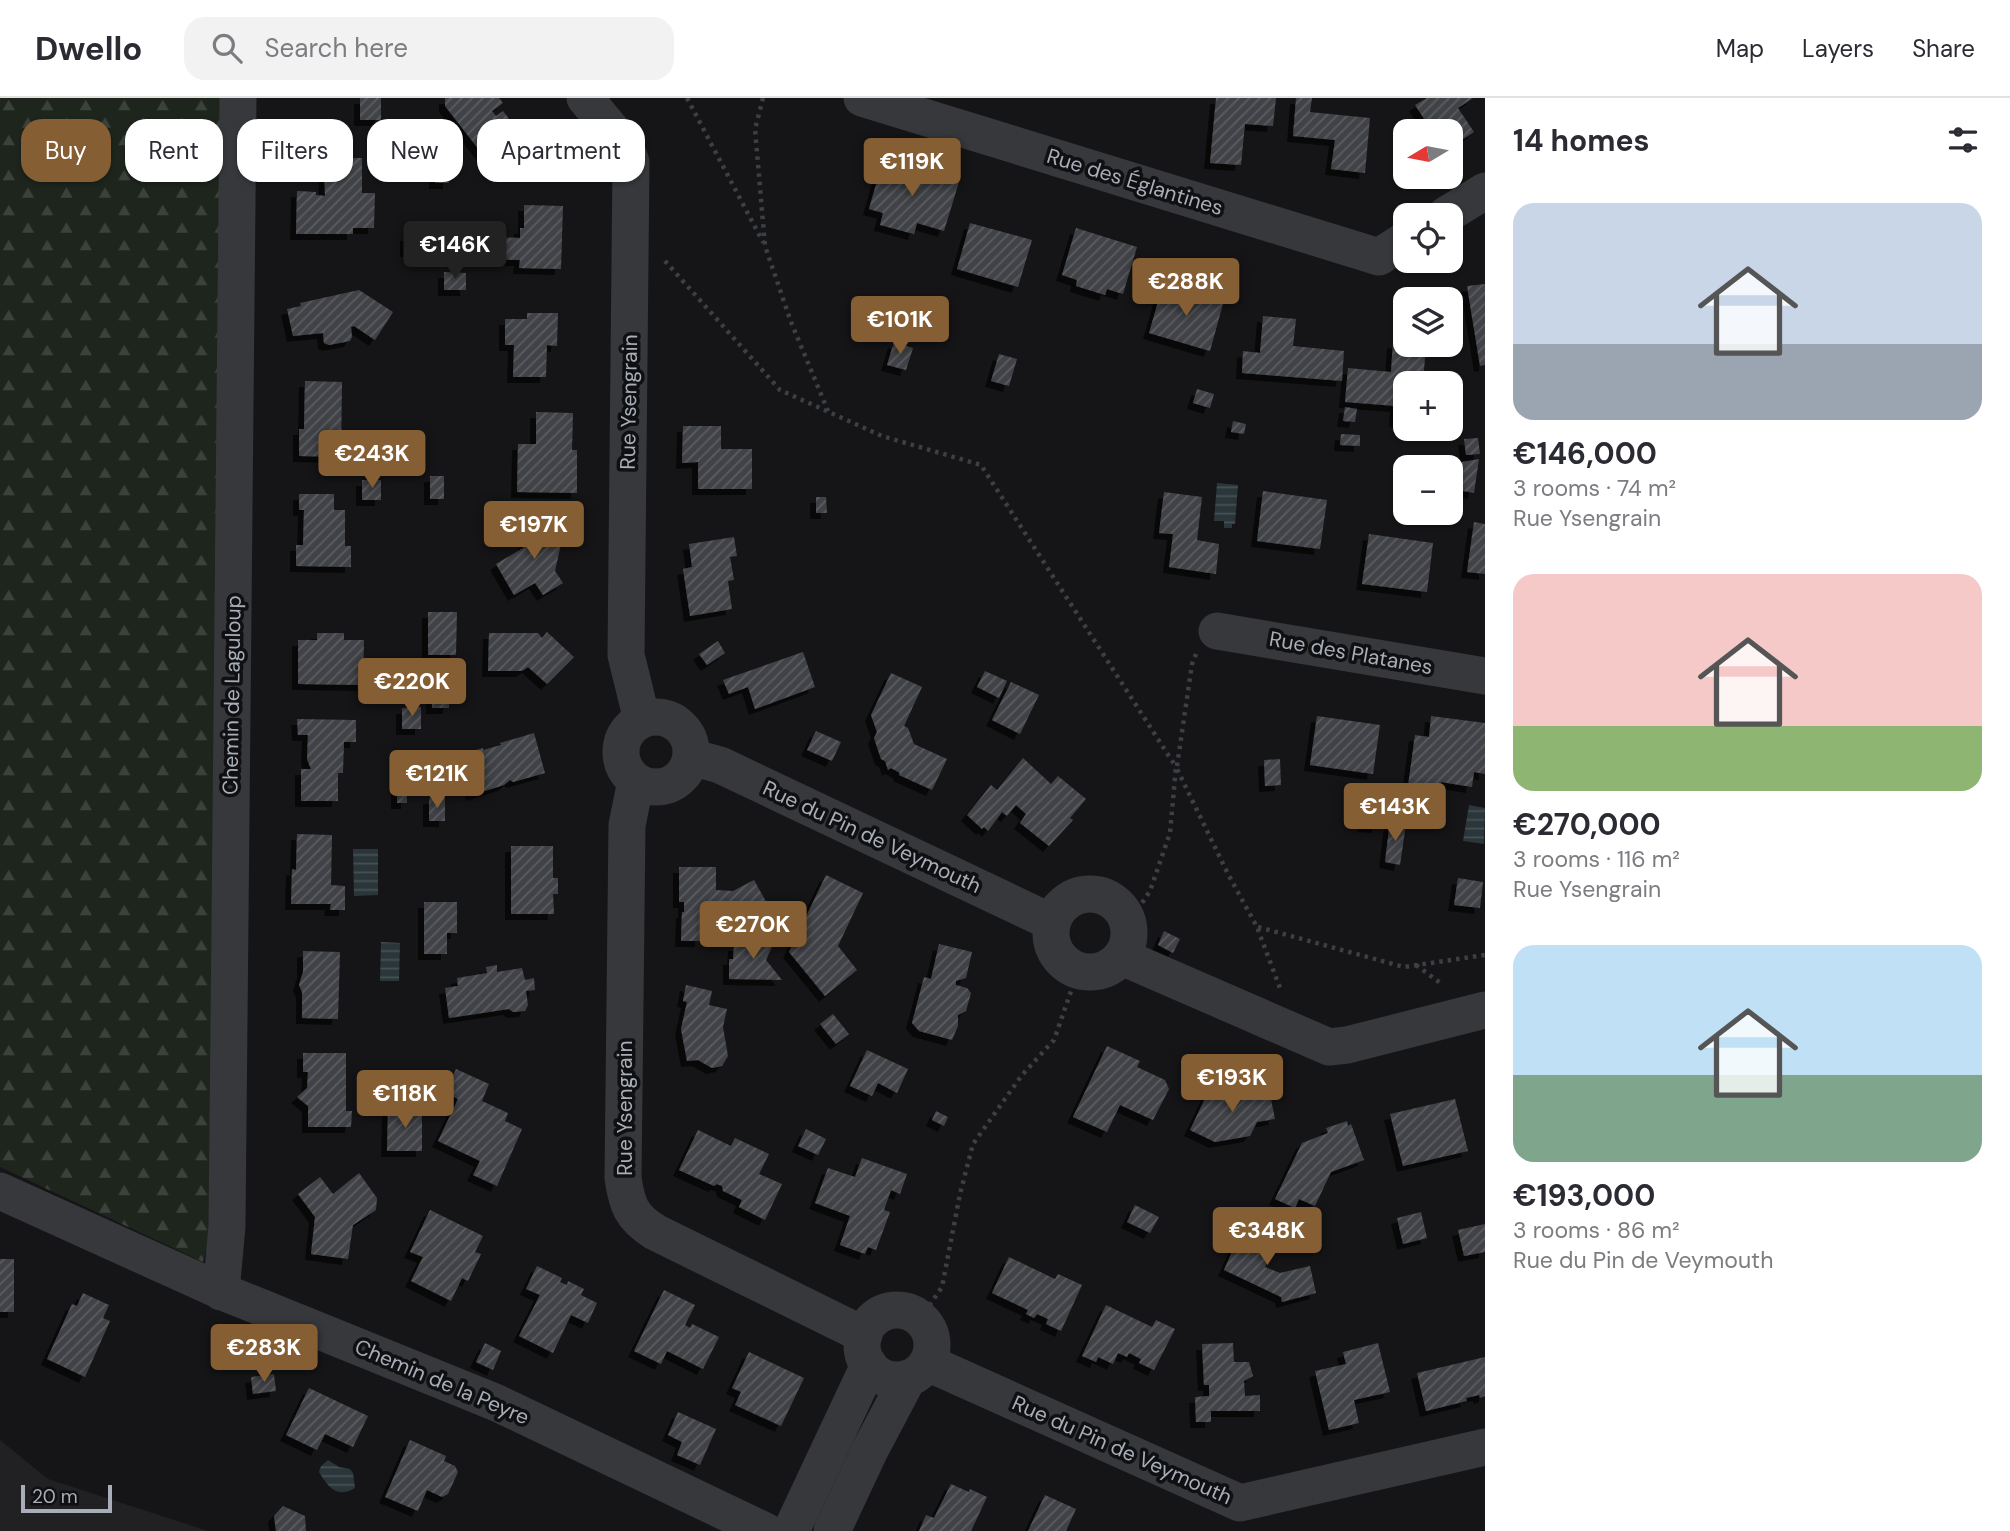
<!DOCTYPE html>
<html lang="en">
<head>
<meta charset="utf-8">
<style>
  :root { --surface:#fff; --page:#f2f2f3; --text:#2b2b33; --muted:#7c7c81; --line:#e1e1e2; --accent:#855e33 }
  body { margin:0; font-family:"DM Sans",sans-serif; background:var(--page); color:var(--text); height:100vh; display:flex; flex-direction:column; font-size:26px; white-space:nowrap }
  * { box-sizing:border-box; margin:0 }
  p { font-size:23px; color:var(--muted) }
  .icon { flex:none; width:38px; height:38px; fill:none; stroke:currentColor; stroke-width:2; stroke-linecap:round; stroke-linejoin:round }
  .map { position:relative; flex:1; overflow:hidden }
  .sheet { display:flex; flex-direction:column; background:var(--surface); width:525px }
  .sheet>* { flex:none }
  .banner { position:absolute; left:21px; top:21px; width:665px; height:63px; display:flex; gap:14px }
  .needle { width:46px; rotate:260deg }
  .controls { position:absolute; left:1393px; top:21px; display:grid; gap:14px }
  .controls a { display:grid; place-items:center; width:70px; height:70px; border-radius:14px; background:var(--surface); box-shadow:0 2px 5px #0004; font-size:35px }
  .scale { position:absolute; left:21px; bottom:18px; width:91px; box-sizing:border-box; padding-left:7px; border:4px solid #a7aeb7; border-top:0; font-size:19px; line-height:24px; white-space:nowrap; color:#a7aeb7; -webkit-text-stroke:5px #101012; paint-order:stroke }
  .price { position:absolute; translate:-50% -60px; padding:0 16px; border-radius:7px; background:var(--accent); color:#fff; font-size:23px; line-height:46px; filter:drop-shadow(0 2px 4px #0008) }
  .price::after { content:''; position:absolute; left:50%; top:42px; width:21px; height:16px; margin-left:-10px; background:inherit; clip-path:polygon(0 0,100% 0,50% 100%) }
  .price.on { background:#222; color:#fff }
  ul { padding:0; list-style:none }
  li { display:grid; align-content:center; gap:14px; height:371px; padding:0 28px }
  li span { display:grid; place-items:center; height:217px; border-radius:21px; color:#555 }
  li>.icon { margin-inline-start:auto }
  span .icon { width:126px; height:126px; fill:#fffc; stroke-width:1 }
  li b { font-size:30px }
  h2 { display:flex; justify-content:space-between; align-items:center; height:84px; padding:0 28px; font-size:30px }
  .tag { padding:0 24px; border-radius:21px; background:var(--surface); box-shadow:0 2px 5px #0004; font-size:24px; line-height:63px }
  .tag.on { background:var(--accent); color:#fff }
  header { display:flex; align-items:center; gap:42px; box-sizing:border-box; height:98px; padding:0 35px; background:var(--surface); border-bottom:2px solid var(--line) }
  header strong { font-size:33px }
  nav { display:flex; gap:38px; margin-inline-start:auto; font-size:24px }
  .search { width:490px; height:63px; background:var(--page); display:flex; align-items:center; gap:18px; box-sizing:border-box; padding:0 24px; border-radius:21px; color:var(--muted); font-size:26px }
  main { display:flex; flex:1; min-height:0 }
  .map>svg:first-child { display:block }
  .built { fill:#212124 }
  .forest { fill:url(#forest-firs) }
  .water { fill:url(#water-rules) }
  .building { fill:url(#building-hatch); filter:url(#shadow) }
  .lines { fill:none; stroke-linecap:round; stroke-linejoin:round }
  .path { stroke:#3c3f43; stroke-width:4.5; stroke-dasharray:3.5 5; stroke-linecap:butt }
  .street { stroke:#36383c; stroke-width:37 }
  .labels { text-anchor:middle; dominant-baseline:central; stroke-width:7; stroke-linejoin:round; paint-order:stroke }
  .street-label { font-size:21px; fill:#a7aeb7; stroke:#101012 }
</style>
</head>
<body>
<header>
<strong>Dwello</strong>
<div class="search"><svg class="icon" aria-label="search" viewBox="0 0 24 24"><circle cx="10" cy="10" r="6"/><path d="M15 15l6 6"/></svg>Search here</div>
<nav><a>Map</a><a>Layers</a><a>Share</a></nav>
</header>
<main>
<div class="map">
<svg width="1485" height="1433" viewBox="0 0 1485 1433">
  <defs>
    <pattern id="forest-firs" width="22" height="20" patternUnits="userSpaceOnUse" patternTransform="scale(1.75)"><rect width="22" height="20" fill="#1d251d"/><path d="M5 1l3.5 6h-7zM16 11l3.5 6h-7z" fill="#3b423c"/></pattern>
    <pattern id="water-rules" width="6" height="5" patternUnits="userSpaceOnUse" patternTransform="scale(1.75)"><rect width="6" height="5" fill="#2b363b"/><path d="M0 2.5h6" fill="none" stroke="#475155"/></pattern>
    <pattern id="building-hatch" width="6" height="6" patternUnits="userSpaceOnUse" patternTransform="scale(1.75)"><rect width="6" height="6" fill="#414347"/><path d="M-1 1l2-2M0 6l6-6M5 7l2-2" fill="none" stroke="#5a5c5f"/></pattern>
    <filter id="shadow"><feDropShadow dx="-6" dy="6" stdDeviation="0" flood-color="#0009"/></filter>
  </defs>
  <rect width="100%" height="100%" fill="#151517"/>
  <!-- built -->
  <path class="built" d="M0 1342 48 1381 208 1433H0Z"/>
  <!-- forest -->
  <path class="forest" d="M0 0H229L213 1126 203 1164 0 1069Z"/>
  <!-- water -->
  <path class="water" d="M1217 385 1238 387 1235 426H1232V430H1224V423H1214Z
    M1469 707 1485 710 1484 746 1463 743Z
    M353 751H378V797L354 798Z
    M381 844 400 845 399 883H380Z
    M328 1362 339 1369 350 1371 353 1375 355 1390C337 1401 328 1389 319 1374L321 1368Z"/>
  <!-- building -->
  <path class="building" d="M360 0H381V22H360Z
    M445 0H499L503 5 492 13 496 18 503 13 524 40 490 66 445 8Z
    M1216 0H1276L1273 28 1245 26 1241 67 1210 65Z
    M1296 0H1312L1310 14 1370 20 1365 75 1331 71 1335 42 1293 38Z
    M1427 0H1473L1458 10 1474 34 1451 49V33H1432L1415 7Z
    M277 50H302V67L277 66Z
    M324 60H362V95H375L374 130H353V136H296L297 93 316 94V97L325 98Z
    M883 62 959 84 944 133 917 125 914 136 880 127 883 115 869 111Z
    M435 67 449 68V85H435Z
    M524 107 563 108 561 171 519 170 520 162 488 161 489 139 520 140V130H524Z
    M970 125 1032 142 1018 189 957 171Z
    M1076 130 1137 149 1123 196 1107 191 1105 197 1076 188 1077 182 1062 177Z
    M406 137 425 138 424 153H406Z
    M444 174 466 175V192H444Z
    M1485 186V267L1480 268 1467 188Z
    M1163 187 1223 206 1210 253 1149 235Z
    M359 192 393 214 375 242 354 228 351 229 352 239 350 243 329 247 324 245 323 235 293 238 287 211 301 208 300 205Z
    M527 215H558L557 248 547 247 546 279H513L514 247H505V221H527Z
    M1263 218 1296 221 1293 248 1344 253 1342 283 1242 275 1243 253 1260 255Z
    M894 244 913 250 906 272 887 267Z
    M1393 244 1426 247 1423 285H1405V324L1395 323 1396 308 1345 304 1348 270 1391 274Z
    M999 256 1017 261 1009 288 991 283Z
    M305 283 342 284 341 359 299 358V331H304Z
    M1197 291 1214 296 1210 310 1193 305Z
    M1345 309 1357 311 1355 324 1343 323Z
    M536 314 573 315 572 352H577V395L517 394 518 346H536Z
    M1233 323 1246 326 1244 336 1231 334Z
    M683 328H721V351H752V391H698V364L682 365Z
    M1341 336 1360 337V348L1340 347Z
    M1478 340 1480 356 1466 357 1464 341Z
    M1479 361 1474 395 1458 392 1462 364Z
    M430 378H444V401H430Z
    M362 382H381V402H362Z
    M1263 393 1327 402 1320 451 1257 443Z
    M1164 394 1202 399 1197 442 1219 446 1216 476 1169 469 1173 436 1159 435Z
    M299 396H334V412H345V448H351V469L296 468V447H303L304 412H299Z
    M816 399H826L827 415H816Z
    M1474 424 1485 426V476L1467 474Z
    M528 425 564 433 555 473 563 485 543 497 535 485 514 497 496 466 523 450Z
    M1369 436 1433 445 1427 494 1362 486Z
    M734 439 737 458 730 459 734 482 728 483 732 511 690 518 683 471 692 469 689 446Z
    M428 514H457L456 557H428Z
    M547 534 574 559 547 586 528 569 522 573H488L489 535H538L542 540Z
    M317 535H344V542H364L363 587 298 586V542H317Z
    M718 543 725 555 707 567 699 556Z
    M803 554 815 589 755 611 748 589 729 596 723 582Z
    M985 573 1007 583 999 600 977 589Z
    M891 575 922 589 904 628 908 630 914 646 947 661 932 692 899 677 900 675 891 670 888 672 885 663 881 661 874 640 877 634 871 617Z
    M1011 584 1039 597 1020 636 992 622Z
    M432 597H449V610H432Z
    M421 609V631H402V610Z
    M1317 618 1380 627 1373 676 1310 667Z
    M1431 618 1485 625V676L1474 674 1472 689 1441 684 1437 714 1405 710 1415 637 1429 639Z
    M297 621 356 622V644H344L343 675H338V703H301V671H311L307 661 308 637H298Z
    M816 633 841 644 832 663 807 652Z
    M534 635 545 675 513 684 510 682 504 687 472 697 460 656 483 650V652L501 647 500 645Z
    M1023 660 1051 686 1058 678 1086 701 1070 720 1073 722 1049 748 1020 725 1026 716 1016 707 1007 718 1002 714 988 733 984 729 982 731 967 717 991 687 997 692Z
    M1280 661 1281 687 1265 688 1264 662Z
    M397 690H407V705H397Z
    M429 700H445V723H429Z
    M1366 711 1379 712 1378 729 1364 728Z
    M1390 723 1406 726 1400 767 1385 764Z
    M297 736 332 737 331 787 345 788V812H330L331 806H291L292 771 296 772Z
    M511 748H553V780H558V796H553L554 816H511Z
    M679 769H716V792L733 793 754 782 769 809 764 822 743 816H733L732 830 701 829V843H681L682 814H684V804H679Z
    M826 777 863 795 838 848 857 872 825 898 789 854Z
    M1458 780 1483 784 1480 810 1454 807Z
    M424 804H457V835H447V856H424Z
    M1164 833 1180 841 1173 855 1158 847Z
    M759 838H777L766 862 782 882 729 881V861H733L734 847H759Z
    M939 846 972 854 966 880 956 883V887L967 890 971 895 966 913 958 917V928L952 942 919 933 912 925 924 879 931 881Z
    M303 853 340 854 338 921 302 920V894L299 887 303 874Z
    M497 867V874L522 870 525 882 534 880 535 892 526 893 528 907 525 913 513 914 509 911 449 920 445 890 458 888 457 880 487 875 486 869Z
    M686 887 712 893 709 907 727 911 723 929 728 958 722 968 712 970 698 962 687 963 681 931 687 904 683 903Z
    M833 916 849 936 836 946 820 926Z
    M1107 948 1140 963 1137 969 1165 982 1169 991 1153 1022 1120 1007 1107 1034 1073 1019Z
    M867 952 908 971 897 995 878 985 872 998 850 988Z
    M303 955H346V1013H352L351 1029H308V1008L297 999 307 990 308 974H303Z
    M456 971 489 986 479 1010 482 1003 508 1015 505 1023 522 1031 497 1088 473 1077 480 1063 438 1043 458 1001 445 995Z
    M1211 988 1224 994 1259 988 1261 1002 1271 1001 1275 1021 1257 1024 1250 1038 1215 1044 1190 1032Z
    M1455 1001 1468 1053 1403 1068 1390 1016Z
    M388 1011H422V1053H387Z
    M936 1013 948 1019 944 1028 932 1022Z
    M1347 1023 1348 1028 1351 1026 1364 1062 1331 1074 1315 1108 1299 1101 1295 1110 1275 1101 1302 1045 1328 1035 1326 1030Z
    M806 1031 826 1041 818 1057 798 1048Z
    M698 1032 731 1048 735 1040 769 1056 759 1076 782 1086 765 1122 739 1109 742 1102 723 1093 722 1088 717 1086 714 1088 679 1072Z
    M862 1060 907 1076 900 1096 891 1092 884 1112 890 1114 876 1152 868 1149 865 1156 840 1147 850 1118 815 1105 828 1070 855 1079Z
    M359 1075 377 1100 376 1112 353 1127 348 1161 311 1156 315 1119 298 1096 320 1079 333 1096Z
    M1135 1107 1159 1119 1150 1135 1127 1124Z
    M430 1112 483 1138 475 1154 481 1156 468 1183 462 1180 451 1203 411 1183 423 1159 410 1154Z
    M1421 1114 1427 1140 1403 1146 1397 1120Z
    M1485 1126V1154L1464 1158 1458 1132Z
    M1244 1127 1277 1143 1265 1169 1280 1175 1310 1168 1316 1195 1282 1204 1281 1199 1224 1172Z
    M1009 1159 1055 1181 1058 1176 1082 1187 1061 1233 1046 1226 1048 1221 1037 1216 1034 1220 1026 1216 1028 1212 992 1195Z
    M0 1161H14V1214H0Z
    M537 1168 562 1180 560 1184 567 1187 568 1183 584 1191 581 1197 597 1205 588 1225 571 1217 553 1255 519 1238 540 1197 526 1191Z
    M664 1192 695 1207 685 1227 690 1230 692 1226 719 1239 703 1271 667 1253 661 1266 634 1253Z
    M83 1195 109 1207 103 1220 110 1223 85 1279 47 1261 72 1206 77 1208Z
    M1106 1207 1152 1229 1156 1222 1175 1231 1154 1272 1139 1265 1141 1261 1129 1255 1127 1259 1118 1255 1113 1266 1098 1259 1096 1264 1082 1258Z
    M485 1245 501 1253 493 1272 476 1264Z
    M1233 1245 1234 1264H1249L1253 1278 1244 1283 1245 1298 1260 1297V1313H1211V1324H1196L1195 1299 1209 1298V1287H1204L1202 1246Z
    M1378 1245 1390 1294 1354 1302 1359 1325 1329 1332 1315 1273 1346 1266 1343 1254Z
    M749 1254 804 1280 781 1328 735 1307 741 1294 732 1290Z
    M1485 1259V1298L1480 1300 1479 1297 1466 1300 1467 1303 1426 1313 1417 1275Z
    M274 1276 276 1293 253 1296 251 1279Z
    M309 1290 368 1318 353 1349 325 1336 317 1352 286 1337Z
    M678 1314 716 1331 700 1367 677 1357 682 1344 668 1337Z
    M410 1342 446 1358 444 1363 455 1368 458 1374 448 1396 442 1399 427 1392 418 1413 385 1399Z
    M951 1386 969 1394 970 1391 987 1399 971 1433H919L926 1417 934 1420Z
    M1045 1397 1076 1411 1066 1433H1028Z
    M283 1408 305 1418 306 1433H276L274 1418Z"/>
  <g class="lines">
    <!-- path -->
    <path class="path" d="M687 0 763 144
      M763 0 755 31 765 148 791 224 828 313
      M665 163 780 292 882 338 981 367 1176 669
      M1177 668 1192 566 1196 556
      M1128 826 1150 793 1170 735 1176 669 1228 776 1257 829 1280 890
      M1258 829 1404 869 1485 857
      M1416 867 1443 887
      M923 1223 929 1208 942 1189 960 1096 973 1046 1022 977 1054 942 1078 873"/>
    <!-- street -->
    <path class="street" d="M585 0 625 48 631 64 626 557 642 622
      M862 0 1379 159 1405 142
      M1446 117 1485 93
      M1217 533 1485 578
      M621 654a35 35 0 1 1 70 0a35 35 0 1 1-70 0Z
      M691 659 720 667 1051 824
      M636 683 627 727 623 1080C627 1107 631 1119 655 1134L864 1237
      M1051 835a39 39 0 1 1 78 0a39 39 0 1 1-78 0Z
      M1122 859 1329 949 1347 947 1485 912
      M0 1093 223 1194 497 1305 765 1433
      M221 1194 227 1128 238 0
      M862 1247a35 35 0 1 1 70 0a35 35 0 1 1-70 0Z
      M928 1265 1240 1405 1485 1349
      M791 1433 869 1267
      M832 1433 870 1352 908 1280"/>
  </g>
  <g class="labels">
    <!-- street labels -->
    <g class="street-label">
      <text transform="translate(1135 84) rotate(17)">Rue des Églantines</text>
      <text transform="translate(629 304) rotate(-89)">Rue Ysengrain</text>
      <text transform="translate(1351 555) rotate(10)">Rue des Platanes</text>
      <text transform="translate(232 597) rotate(-89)">Chemin de Laguloup</text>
      <text transform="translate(872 739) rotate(25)">Rue du Pin de Veymouth</text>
      <text transform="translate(625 1010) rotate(-90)">Rue Ysengrain</text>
      <text transform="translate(442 1284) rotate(23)">Chemin de la Peyre</text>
      <text transform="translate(1122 1352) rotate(24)">Rue du Pin de Veymouth</text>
    </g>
  </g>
</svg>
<div class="controls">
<a><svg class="needle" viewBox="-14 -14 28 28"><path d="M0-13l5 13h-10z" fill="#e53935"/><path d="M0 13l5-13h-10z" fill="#7c7c81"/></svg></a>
<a><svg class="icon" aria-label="locate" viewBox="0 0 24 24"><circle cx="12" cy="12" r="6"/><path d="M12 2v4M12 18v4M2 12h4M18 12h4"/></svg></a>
<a><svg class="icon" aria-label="layers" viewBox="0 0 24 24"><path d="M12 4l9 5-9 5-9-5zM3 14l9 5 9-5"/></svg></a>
<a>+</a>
<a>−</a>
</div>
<div class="scale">20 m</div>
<b class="price" style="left:912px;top:100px">€119K</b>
<b class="price on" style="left:455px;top:183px">€146K</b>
<b class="price" style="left:1186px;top:220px">€288K</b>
<b class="price" style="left:900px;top:258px">€101K</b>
<b class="price" style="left:372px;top:392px">€243K</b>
<b class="price" style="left:534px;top:463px">€197K</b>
<b class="price" style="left:412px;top:620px">€220K</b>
<b class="price" style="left:437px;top:712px">€121K</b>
<b class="price" style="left:1395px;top:745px">€143K</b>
<b class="price" style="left:753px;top:863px">€270K</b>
<b class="price" style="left:1232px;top:1016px">€193K</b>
<b class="price" style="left:405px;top:1032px">€118K</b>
<b class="price" style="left:1267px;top:1169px">€348K</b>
<b class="price" style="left:264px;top:1286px">€283K</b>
<div class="banner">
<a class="tag on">Buy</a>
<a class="tag">Rent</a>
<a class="tag">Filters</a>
<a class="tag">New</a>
<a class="tag">Apartment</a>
</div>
</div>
<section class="sheet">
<h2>14 homes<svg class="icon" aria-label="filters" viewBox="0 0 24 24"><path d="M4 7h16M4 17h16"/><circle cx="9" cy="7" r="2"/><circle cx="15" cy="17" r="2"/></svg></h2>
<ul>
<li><span style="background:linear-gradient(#c9d6e8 65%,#9aa5b1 0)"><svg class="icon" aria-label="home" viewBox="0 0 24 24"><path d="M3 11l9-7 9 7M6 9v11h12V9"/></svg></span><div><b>€146,000</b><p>3 rooms · 74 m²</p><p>Rue Ysengrain</p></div></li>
<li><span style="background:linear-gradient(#f6c9c9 70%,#8fb573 0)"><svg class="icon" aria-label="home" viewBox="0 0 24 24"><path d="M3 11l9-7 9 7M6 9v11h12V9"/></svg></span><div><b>€270,000</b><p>3 rooms · 116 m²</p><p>Rue Ysengrain</p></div></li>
<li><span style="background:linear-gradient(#bfe0f5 60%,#7fa58c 0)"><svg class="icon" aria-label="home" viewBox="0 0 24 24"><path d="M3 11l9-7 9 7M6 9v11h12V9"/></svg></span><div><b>€193,000</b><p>3 rooms · 86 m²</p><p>Rue du Pin de Veymouth</p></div></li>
</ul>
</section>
</main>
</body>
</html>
